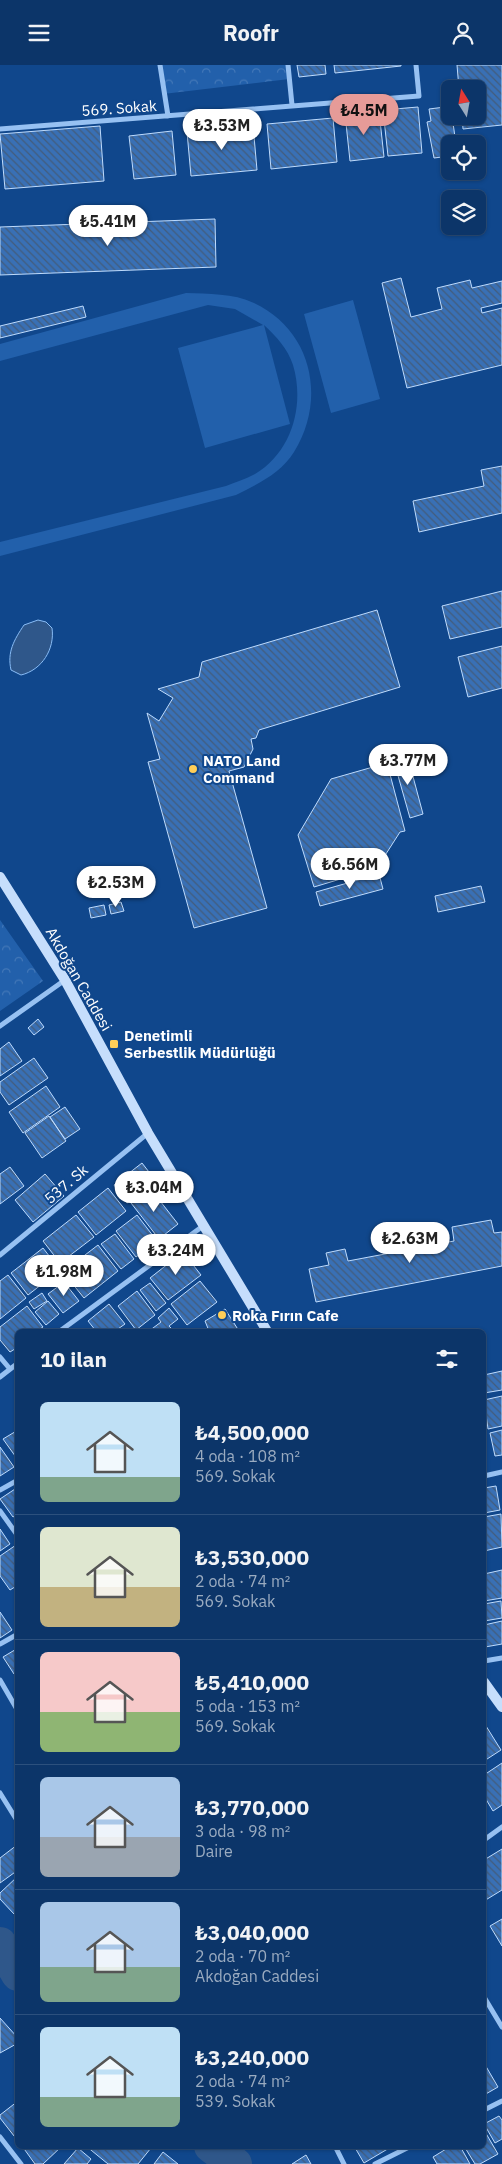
<!DOCTYPE html>
<html lang="tr">
<head>
<meta charset="utf-8">
<style>
  :root { --surface:#0c3569; --page:#1a4071; --text:#f1f3f6; --muted:#9aabc0; --line:#2c507d; --accent:#e69b98 }
  body { margin:0; font-family:"IBM Plex Sans",sans-serif; background:var(--page); color:var(--text); height:100vh; display:flex; flex-direction:column; font-size:19px; white-space:nowrap }
  * { box-sizing:border-box; margin:0 }
  p { font-size:16px; color:var(--muted) }
  .icon { flex:none; width:28px; height:28px; fill:none; stroke:currentColor; stroke-width:2; stroke-linecap:round; stroke-linejoin:round }
  .map { position:relative; flex:1; overflow:hidden }
  .sheet { position:absolute; left:15px; top:1264px; width:471px; height:820px; display:flex; flex-direction:column; background:var(--surface); border-radius:8px; box-shadow:0 1px 4px #0004,0 0 0 1px var(--line) }
  .sheet>* { flex:none }
  .needle { width:32px; rotate:349deg }
  .fabs { position:absolute; left:441px; top:15px; display:grid; gap:10px }
  .fabs a { display:grid; place-items:center; width:45px; height:45px; border-radius:8px; background:var(--surface); box-shadow:0 1px 4px #0004,0 0 0 1px var(--line); font-size:25px }
  .price { position:absolute; translate:-50% -42px; padding:0 11px; border-radius:18px; background:#fff; color:#222; font-size:16px; line-height:32px; filter:drop-shadow(0 1px 2px #0008) }
  .price::after { content:''; position:absolute; left:50%; top:30px; width:15px; height:11px; margin-left:-8px; background:inherit; clip-path:polygon(0 0,100% 0,50% 100%) }
  .price.active { background:var(--accent); color:#111 }
  ul { padding:0; list-style:none }
  li { display:flex; align-items:center; gap:15px; height:125px; padding:0 25px }
  li+li { border-top:1px solid var(--line) }
  li span { display:grid; place-items:center; flex:none; width:140px; height:100px; border-radius:8px; color:#555 }
  li>.icon { margin-inline-start:auto }
  span .icon { width:60px; height:60px; fill:#fffc; stroke-width:1 }
  li b { font-size:21px }
  h2 { display:flex; justify-content:space-between; align-items:center; height:60px; padding:0 25px; font-size:21px }
  header { display:flex; justify-content:space-between; align-items:center; height:65px; padding:0 25px; background:var(--surface); font-size:22px; font-weight:700 }
  .map>svg:first-child { display:block }
  .forest { fill:url(#forest-crowns) }
  .pitch { fill:#2260ab }
  .water { fill:#2f578a; stroke:#88bcf6 }
  .lines { fill:none; stroke-linecap:round; stroke-linejoin:round }
  .river { stroke:#2f578a; stroke-width:34 }
  .building { fill:url(#building-back-hatch); stroke:#bedbfd }
  .street { stroke:#97c1f2; stroke-width:5 }
  .secondary { stroke:#c6defc; stroke-width:10 }
  .poi-dot { fill:#ffce58; stroke:#10478c; stroke-width:2 }
  .labels { text-anchor:middle; dominant-baseline:central; stroke-width:4; stroke-linejoin:round; paint-order:stroke }
  .street-label { font-size:15px; fill:#fff; stroke:#10478c }
  .poi-label { font-size:15px; font-weight:bold; fill:#fff; stroke:#10478c; text-anchor:start }
</style>
</head>
<body>
<header><svg class="icon" aria-label="menu" viewBox="0 0 24 24"><path d="M4 6h16M4 12h16M4 18h16"/></svg>Roofr<svg class="icon" aria-label="person" viewBox="0 0 24 24"><circle cx="12" cy="8" r="4"/><path d="M4 21q1-7 8-7t8 7"/></svg></header>
<div class="map">
<svg width="502" height="2099" viewBox="0 0 502 2099">
  <defs>
    <pattern id="forest-crowns" width="20" height="18" patternUnits="userSpaceOnUse" patternTransform="scale(1.25)"><rect width="20" height="18" fill="#2260ab"/><path d="M2 6a3 3 0 1 1 6 0M12 15a3 3 0 1 1 6 0" fill="none" stroke="#4378b8"/></pattern>
    <pattern id="building-back-hatch" width="6" height="6" patternUnits="userSpaceOnUse" patternTransform="scale(1.25)"><rect width="6" height="6" fill="#3970b5"/><path d="M-1 5l2 2M0 0l6 6M5-1l2 2" fill="none" stroke="#435c7b"/></pattern>
  </defs>
  <rect width="100%" height="100%" fill="#10478c"/>
  <!-- forest -->
  <path class="forest" d="M160 0H288L289 14 163 29Z
    M0 855 43 916 0 946Z"/>
  <!-- pitch -->
  <path class="pitch" d="M186 228C208 229 233 228 254 238 312 265 327 334 294 387 281 408 258 419 236 430L0 491V477L226 421C235 417 246 414 255 409 292 387 305 340 293 300 288 284 276 271 264 260L290 359 205 383 178 283 263 260 235 244 208 240 0 296V279Z
    M353 235 380 334 331 348 304 249Z"/>
  <!-- water -->
  <path class="water" d="M38 555 46 557 52 563C55 584 42 605 21 610L11 605C7 587 14 575 24 560Z"/>
  <g class="lines">
    <!-- river -->
    <path class="river" d="M0 1879 18 1909
      M211 2081 235 2099"/>
  </g>
  <!-- building -->
  <path class="building" d="M297 0H325L326 9 299 12Z
    M334 0H401V1L335 8Z
    M457 0H502V60L463 64 462 51H478V24H459Z
    M418 42 422 88 388 91 383 45Z
    M445 42 450 45V51H452L456 79H450V91L434 93 427 57 431 56 429 44Z
    M379 46 384 92 350 96 345 49Z
    M333 53 337 97 271 104 267 59Z
    M253 60 257 105 191 111 187 67Z
    M100 61 104 116 5 124 0 69Z
    M172 66 176 110 134 114 129 71Z
    M215 154 216 202 0 210V162Z
    M401 213 411 252 442 244 437 223 470 215 472 223 502 216V238L481 243 482 248 502 243V300L407 323 382 218Z
    M83 241 86 252 0 273V261Z
    M502 401V448L419 467 413 436 484 421 481 405Z
    M502 526V562L450 574 442 541Z
    M377 545 400 622 259 665 256 673 251 674 253 684 244 702 229 706 267 843 194 863 148 697 160 694 147 648 159 656 173 633 158 624 199 612 202 597Z
    M502 581V623L468 632 458 592Z
    M407 689 423 749 410 753 393 693Z
    M387 698 405 766 400 767 384 792 387 800 314 822 298 770 331 714Z
    M379 809 383 824 320 841 316 827Z
    M481 821 485 837 438 847 435 831Z
    M121 837 124 846 111 849 109 840Z
    M104 840 106 850 91 853 89 843Z
    M38 954 44 962 34 970 28 963Z
    M9 977 22 996 0 1011V984Z
    M34 993 48 1013 9 1040 0 1027V1017Z
    M46 1021 60 1042 23 1068 9 1047Z
    M65 1042 80 1064 65 1074 50 1052Z
    M49 1051 66 1076 42 1093 25 1068Z
    M142 1098 156 1116 138 1130 124 1112Z
    M10 1102 24 1121 0 1139V1109Z
    M45 1109 64 1131 33 1157 15 1135Z
    M123 1113 137 1131 127 1138 114 1120Z
    M108 1123 126 1146 96 1170 78 1147Z
    M150 1123 178 1159 159 1174 131 1138Z
    M76 1150 94 1172 60 1198 43 1176Z
    M137 1150 157 1176 136 1192 116 1166Z
    M491 1155 494 1168 502 1167V1201L316 1237 309 1204 329 1200 326 1188 345 1184 348 1196 454 1176 452 1162Z
    M115 1169 134 1194 121 1204 101 1179Z
    M98 1180 118 1206 84 1233 63 1207Z
    M43 1183 60 1205 28 1230 11 1208Z
    M183 1187 201 1210 168 1235 150 1213Z
    M8 1210 26 1233 0 1254V1216Z
    M200 1216 217 1237 187 1260 171 1239Z
    M64 1217 79 1236 63 1248 48 1229Z
    M150 1218 166 1238 156 1246 140 1225Z
    M137 1226 155 1250 136 1265 118 1241Z
    M42 1228 47 1236 34 1244 29 1237Z
    M48 1236 59 1249 46 1260 35 1247Z
    M109 1239 125 1259 115 1266H96L88 1256Z
    M27 1241 43 1262 37 1266H18V1282L10 1287 0 1275V1262Z
    M169 1243 178 1254 169 1261 174 1266H149L161 1257 158 1253Z
    M225 1244 239 1266H209L205 1256Z
    M502 1306V1325L484 1328V1310Z
    M502 1331V1361L488 1364 484 1335Z
    M18 1365V1395L3 1374Z
    M502 1365V1390L495 1391 490 1368Z
    M0 1382 14 1402 0 1411Z
    M496 1421 500 1445 484 1448V1423Z
    M18 1422V1449L13 1452 0 1434Z
    M501 1449 502 1482 484 1486V1452Z
    M0 1464 10 1479 0 1486Z
    M16 1480 18 1520 10 1525 0 1511V1491Z
    M502 1505V1533L484 1536V1509Z
    M501 1536 502 1553 484 1556V1539Z
    M0 1547 12 1565 0 1573Z
    M502 1556V1579L485 1582 484 1560Z
    M18 1583V1606L14 1609 3 1592Z
    M486 1661 501 1685 484 1696V1663Z
    M502 1698V1740L493 1746 484 1731V1710Z
    M17 1780 18 1805 0 1818V1793Z
    M502 1784V1825L484 1836V1795Z
    M18 1811V1846L14 1849 0 1834V1828Z
    M502 1854V1881L490 1861Z
    M0 1953 18 1973V1978L0 1988Z
    M484 1998 498 2022 484 2030Z
    M18 2036V2076L0 2053V2050Z
    M499 2051 502 2055V2074L495 2078 484 2059Z
    M484 2065 498 2089 480 2099H475L464 2081H484Z
    M22 2081H62L43 2099H35Z
    M86 2081H149L151 2083 138 2099H108Z
    M354 2081H390L391 2082 364 2098Z
    M451 2081H460L470 2099H437L433 2092Z
    M78 2083 91 2094 87 2099H64Z
    M163 2087 178 2099H154Z
    M306 2090 311 2099H292Z"/>
  <g class="lines">
    <!-- street -->
    <path class="street" d="M160 0 168 51
      M288 0 292 40
      M0 64 419 31 416 0
      M0 961 65 915
      M0 1190 148 1068
      M60 1266 203 1161
      M0 1292 10 1304
      M0 1312 18 1298
      M484 1411 502 1407
      M0 1425 18 1415
      M0 1446 18 1471
      M0 1579 18 1569
      M484 1596 502 1593
      M0 1615 18 1646
      M0 1728 18 1757
      M484 1775 502 1762
      M484 1932 502 1962
      M484 2045 502 2036
      M0 2072 21 2099
      M335 2081 344 2099
      M375 2099 411 2081"/>
    <!-- secondary -->
    <path class="secondary" d="M0 812 65 915 148 1068 267 1266
      M484 1617 502 1642"/>
  </g>
  <!-- markers -->
  <g class="poi-dot">
    <circle cx="193" cy="704" r="5"/>
    <rect x="109" y="974" width="10" height="10" rx="2.5"/>
    <circle cx="222" cy="1250" r="5"/>
  </g>
  <g class="labels">
    <!-- street labels -->
    <g class="street-label">
      <text transform="translate(119 43) rotate(-4)">569. Sokak</text>
      <text transform="translate(79 914) rotate(60)">Akdoğan Caddesi</text>
      <text transform="translate(66 1119) rotate(-40)">537. Sk</text>
    </g>
    <!-- poi labels -->
    <g class="poi-label">
      <text x="203" y="695">NATO Land<tspan x="203" dy="17">Command</tspan></text>
      <text x="124" y="970">Denetimli<tspan x="124" dy="17">Serbestlik Müdürlüğü</tspan></text>
      <text x="232" y="1250">Roka Fırın Cafe</text>
    </g>
  </g>
</svg>
<div class="fabs">
<a><svg class="needle" viewBox="-14 -14 28 28"><path d="M0-13l5 13h-10z" fill="#e53935"/><path d="M0 13l5-13h-10z" fill="#9aabc0"/></svg></a>
<a><svg class="icon" aria-label="locate" viewBox="0 0 24 24"><circle cx="12" cy="12" r="6"/><path d="M12 2v4M12 18v4M2 12h4M18 12h4"/></svg></a>
<a><svg class="icon" aria-label="layers" viewBox="0 0 24 24"><path d="M12 4l9 5-9 5-9-5zM3 14l9 5 9-5"/></svg></a>
</div>
<b class="price active" style="left:364px;top:71px">₺4.5M</b>
<b class="price" style="left:222px;top:86px">₺3.53M</b>
<b class="price" style="left:108px;top:182px">₺5.41M</b>
<b class="price" style="left:408px;top:721px">₺3.77M</b>
<b class="price" style="left:350px;top:825px">₺6.56M</b>
<b class="price" style="left:116px;top:843px">₺2.53M</b>
<b class="price" style="left:154px;top:1148px">₺3.04M</b>
<b class="price" style="left:410px;top:1199px">₺2.63M</b>
<b class="price" style="left:176px;top:1211px">₺3.24M</b>
<b class="price" style="left:64px;top:1232px">₺1.98M</b>
<section class="sheet">
<h2>10 ilan<svg class="icon" aria-label="filters" viewBox="0 0 24 24"><path d="M4 7h16M4 17h16"/><circle cx="9" cy="7" r="2"/><circle cx="15" cy="17" r="2"/></svg></h2>
<ul>
<li><span style="background:linear-gradient(#bfe0f5 75%,#7fa58c 0)"><svg class="icon" aria-label="home" viewBox="0 0 24 24"><path d="M3 11l9-7 9 7M6 9v11h12V9"/></svg></span><div><b>₺4,500,000</b><p>4 oda · 108 m²</p><p>569. Sokak</p></div></li>
<li><span style="background:linear-gradient(#dfe7d0 60%,#c2b280 0)"><svg class="icon" aria-label="home" viewBox="0 0 24 24"><path d="M3 11l9-7 9 7M6 9v11h12V9"/></svg></span><div><b>₺3,530,000</b><p>2 oda · 74 m²</p><p>569. Sokak</p></div></li>
<li><span style="background:linear-gradient(#f6c9c9 60%,#8fb573 0)"><svg class="icon" aria-label="home" viewBox="0 0 24 24"><path d="M3 11l9-7 9 7M6 9v11h12V9"/></svg></span><div><b>₺5,410,000</b><p>5 oda · 153 m²</p><p>569. Sokak</p></div></li>
<li><span style="background:linear-gradient(#a9c7e8 60%,#9aa5b1 0)"><svg class="icon" aria-label="home" viewBox="0 0 24 24"><path d="M3 11l9-7 9 7M6 9v11h12V9"/></svg></span><div><b>₺3,770,000</b><p>3 oda · 98 m²</p><p>Daire</p></div></li>
<li><span style="background:linear-gradient(#a9c7e8 65%,#7fa58c 0)"><svg class="icon" aria-label="home" viewBox="0 0 24 24"><path d="M3 11l9-7 9 7M6 9v11h12V9"/></svg></span><div><b>₺3,040,000</b><p>2 oda · 70 m²</p><p>Akdoğan Caddesi</p></div></li>
<li><span style="background:linear-gradient(#bfe0f5 70%,#7fa58c 0)"><svg class="icon" aria-label="home" viewBox="0 0 24 24"><path d="M3 11l9-7 9 7M6 9v11h12V9"/></svg></span><div><b>₺3,240,000</b><p>2 oda · 74 m²</p><p>539. Sokak</p></div></li>
</ul>
</section>
</div>
</body>
</html>
